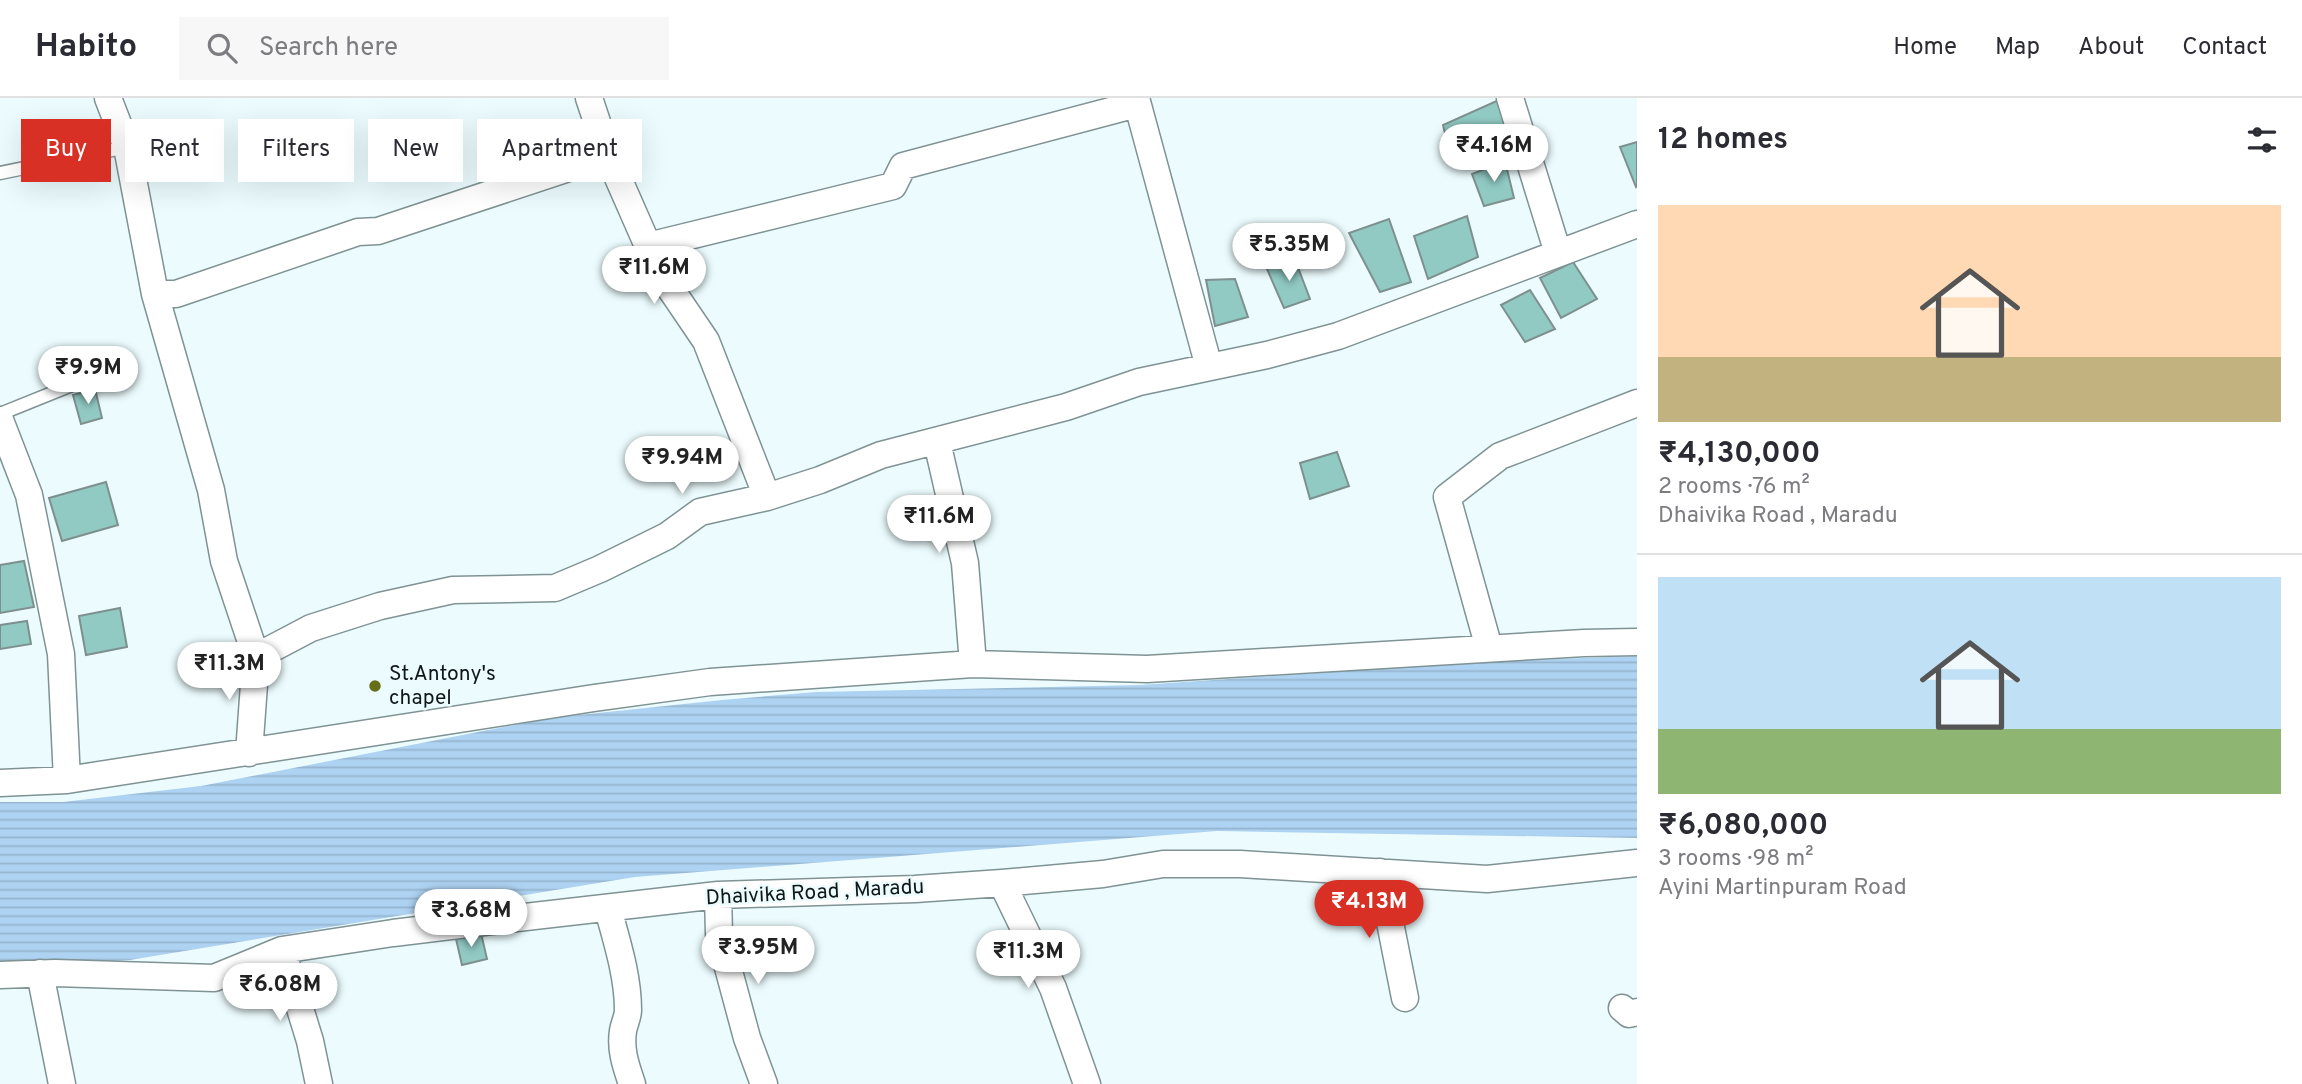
<!DOCTYPE html>
<html lang="en">
<head>
<meta charset="utf-8">
<style>
  :root { --surface:#fff; --page:#f7f7f7; --text:#2b2b33; --muted:#7c7c81; --line:#e1e1e2; --accent:#d93025 }
  body { margin:0; font-family:Overpass,sans-serif; background:var(--page); color:var(--text); height:100vh; display:flex; flex-direction:column; font-size:26px; white-space:nowrap }
  * { box-sizing:border-box; margin:0 }
  p { font-size:23px; color:var(--muted) }
  .icon { flex:none; width:38px; height:38px; fill:none; stroke:currentColor; stroke-width:2; stroke-linecap:round; stroke-linejoin:round }
  .map { position:relative; flex:1; overflow:hidden }
  .side { display:flex; flex-direction:column; background:var(--surface); width:665px }
  .side>* { flex:none }
  .guide { position:absolute; left:21px; top:21px; width:665px; height:63px; display:flex; gap:14px }
  .price { position:absolute; translate:-50% -60px; padding:0 16px; border-radius:24px; background:#fff; color:#222; font-size:23px; line-height:46px; filter:drop-shadow(0 2px 4px #0008) }
  .price::after { content:''; position:absolute; left:50%; top:42px; width:21px; height:16px; margin-left:-10px; background:inherit; clip-path:polygon(0 0,100% 0,50% 100%) }
  .price.current { background:var(--accent); color:#fff }
  ul { padding:0; list-style:none }
  li { display:grid; align-content:center; gap:14px; height:371px; padding:0 21px }
  li+li { border-top:2px solid var(--line) }
  li span { display:grid; place-items:center; height:217px; border-radius:0px; color:#555 }
  li>.icon { margin-inline-start:auto }
  span .icon { width:126px; height:126px; fill:#fffc; stroke-width:1 }
  li b { font-size:30px }
  h2 { display:flex; justify-content:space-between; align-items:center; height:84px; padding:0 21px; font-size:30px }
  .pill { padding:0 24px; border-radius:0px; background:var(--surface); box-shadow:0 7px 28px #0002; font-size:24px; line-height:63px }
  .pill.current { background:var(--accent); color:#fff }
  header { display:flex; align-items:center; gap:42px; box-sizing:border-box; height:98px; padding:0 35px; background:var(--surface); border-bottom:2px solid var(--line) }
  header strong { font-size:33px }
  nav { display:flex; gap:38px; margin-inline-start:auto; font-size:24px }
  .search { width:490px; height:63px; background:var(--page); display:flex; align-items:center; gap:18px; box-sizing:border-box; padding:0 24px; border-radius:0px; color:var(--muted); font-size:26px }
  main { display:flex; flex:1; min-height:0 }
  .map>svg:first-child { display:block }
  .water { fill:url(#water-rules) }
  .building { fill:#91c9c3; stroke:#7e908e; stroke-width:2 }
  .lines { fill:none; stroke-linecap:round; stroke-linejoin:round }
  .service-casing { stroke:#7f9294; stroke-width:15 }
  .minor-casing { stroke:#7f9294; stroke-width:29 }
  .service { stroke:#fff; stroke-width:12 }
  .minor { stroke:#fff; stroke-width:26 }
  .poi-dot { fill:#676f16; stroke:#ecfcfe; stroke-width:2.5 }
  .labels { text-anchor:middle; dominant-baseline:central; stroke-width:5; stroke-linejoin:round; paint-order:stroke }
  .poi-label { font-size:21px; fill:#101718; stroke:#ecfcfe; text-anchor:start }
  .street-label { font-size:21px; fill:#101718; stroke:#ecfcfe }
</style>
</head>
<body>
<header>
<strong>Habito</strong>
<div class="search"><svg class="icon" aria-label="search" viewBox="0 0 24 24"><circle cx="10" cy="10" r="6"/><path d="M15 15l6 6"/></svg>Search here</div>
<nav><a>Home</a><a>Map</a><a>About</a><a>Contact</a></nav>
</header>
<main>
<div class="map">
<svg width="1637" height="986" viewBox="0 0 1637 986">
  <defs>
    <pattern id="water-rules" width="6" height="5" patternUnits="userSpaceOnUse" patternTransform="scale(1.75)"><rect width="6" height="5" fill="#aed2f1"/><path d="M0 2.5h6" fill="none" stroke="#95b4ce"/></pattern>
  </defs>
  <rect width="100%" height="100%" fill="#ecfcfe"/>
  <!-- water -->
  <path class="water" d="M1637 558V740L1217 733 635 779 130 862 0 870V704H63L201 688 550 620 722 602 816 594 1140 587 1478 564Z"/>
  <!-- building -->
  <path class="building" d="M1501 1 1509 45 1451 61 1443 27Z
    M1637 44V88L1636 89 1620 49Z
    M1505 63 1514 100 1484 108 1472 76Z
    M1467 118 1478 159 1428 181 1414 138Z
    M1389 121 1411 184 1380 194 1349 135Z
    M1294 159 1310 201 1284 210 1267 171Z
    M1573 164 1597 201 1561 220 1540 180Z
    M1235 181 1248 219 1215 228 1206 182Z
    M1530 192 1555 231 1525 244 1501 207Z
    M95 291 102 320 81 326 73 297Z
    M1337 354 1349 388 1310 401 1300 365Z
    M106 384 118 427 62 443 49 400Z
    M24 463 34 509 0 515V467Z
    M120 510 127 549 86 557 79 518Z
    M27 523 31 546 0 551V527Z
    M481 835 487 861 462 867 456 841Z"/>
  <g class="lines">
    <defs>
      <path id="service" d="M0 75 127 49
        M0 316 77 285"/>
      <path id="minor" d="M108 0 127 49 155 196 211 392 224 463 256 559 311 530 380 508 453 492 555 490 600 471 667 438 700 414 767 399 820 382 881 357 1066 309 1139 284 1267 257 1338 238 1637 126
        M589 0 608 57 648 148 668 187 706 243 767 399
        M1136 0 1209 269
        M1510 0 1558 155
        M648 148 893 88 903 68 1137 6
        M155 196H176L358 134 378 133 608 57
        M0 322 29 397 61 556 67 682
        M937 344 965 465 973 566
        M1489 550 1447 399 1500 358 1637 305
        M249 655 256 559
        M0 685 67 682 594 600 710 584 973 566 1147 571 1584 545 1637 544
        M1380 774 1405 900
        M1002 785 1053 890 1087 986
        M718 797 719 836 747 940 764 986
        M608 811C617 844 628 878 628 912 628 919 624 926 623 933 620 952 626 968 632 986
        M282 852 310 943 319 986
        M40 875 62 986
        M0 877 55 875 214 880 282 852 393 835 534 818 718 797 915 791 1002 785 1103 776 1163 766H1240L1487 781 1637 765
        M1622 910 1629 916 1637 914"/>
    </defs>
    <!-- service casing -->
    <use href="#service" class="service-casing"/>
    <!-- minor casing -->
    <use href="#minor" class="minor-casing"/>
    <!-- service -->
    <use href="#service" class="service"/>
    <!-- minor -->
    <use href="#minor" class="minor"/>
  </g>
  <!-- markers -->
  <circle class="poi-dot" cx="375" cy="588" r="7"/>
  <g class="labels">
    <!-- poi labels -->
    <g class="poi-label">
      <text x="389" y="576">St.Antony's<tspan x="389" dy="24">chapel</tspan></text>
    </g>
    <!-- street labels -->
    <g class="street-label">
      <text transform="translate(815 795) rotate(-3)">Dhaivika Road , Maradu</text>
    </g>
  </g>
</svg>
<b class="price" style="left:1494px;top:86px">₹4.16M</b>
<b class="price" style="left:1289px;top:185px">₹5.35M</b>
<b class="price" style="left:654px;top:208px">₹11.6M</b>
<b class="price" style="left:88px;top:308px">₹9.9M</b>
<b class="price" style="left:682px;top:398px">₹9.94M</b>
<b class="price" style="left:939px;top:457px">₹11.6M</b>
<b class="price" style="left:229px;top:604px">₹11.3M</b>
<b class="price current" style="left:1369px;top:842px">₹4.13M</b>
<b class="price" style="left:471px;top:851px">₹3.68M</b>
<b class="price" style="left:758px;top:888px">₹3.95M</b>
<b class="price" style="left:1028px;top:892px">₹11.3M</b>
<b class="price" style="left:280px;top:925px">₹6.08M</b>
<div class="guide">
<a class="pill current">Buy</a>
<a class="pill">Rent</a>
<a class="pill">Filters</a>
<a class="pill">New</a>
<a class="pill">Apartment</a>
</div>
</div>
<section class="side">
<h2>12 homes<svg class="icon" aria-label="filters" viewBox="0 0 24 24"><path d="M4 7h16M4 17h16"/><circle cx="9" cy="7" r="2"/><circle cx="15" cy="17" r="2"/></svg></h2>
<ul>
<li><span style="background:linear-gradient(#ffd9b3 70%,#c2b280 0)"><svg class="icon" aria-label="home" viewBox="0 0 24 24"><path d="M3 11l9-7 9 7M6 9v11h12V9"/></svg></span><div><b>₹4,130,000</b><p>2 rooms · 76 m²</p><p>Dhaivika Road , Maradu</p></div></li>
<li><span style="background:linear-gradient(#bfe0f5 70%,#8fb573 0)"><svg class="icon" aria-label="home" viewBox="0 0 24 24"><path d="M3 11l9-7 9 7M6 9v11h12V9"/></svg></span><div><b>₹6,080,000</b><p>3 rooms · 98 m²</p><p>Ayini Martinpuram Road</p></div></li>
</ul>
</section>
</main>
</body>
</html>
